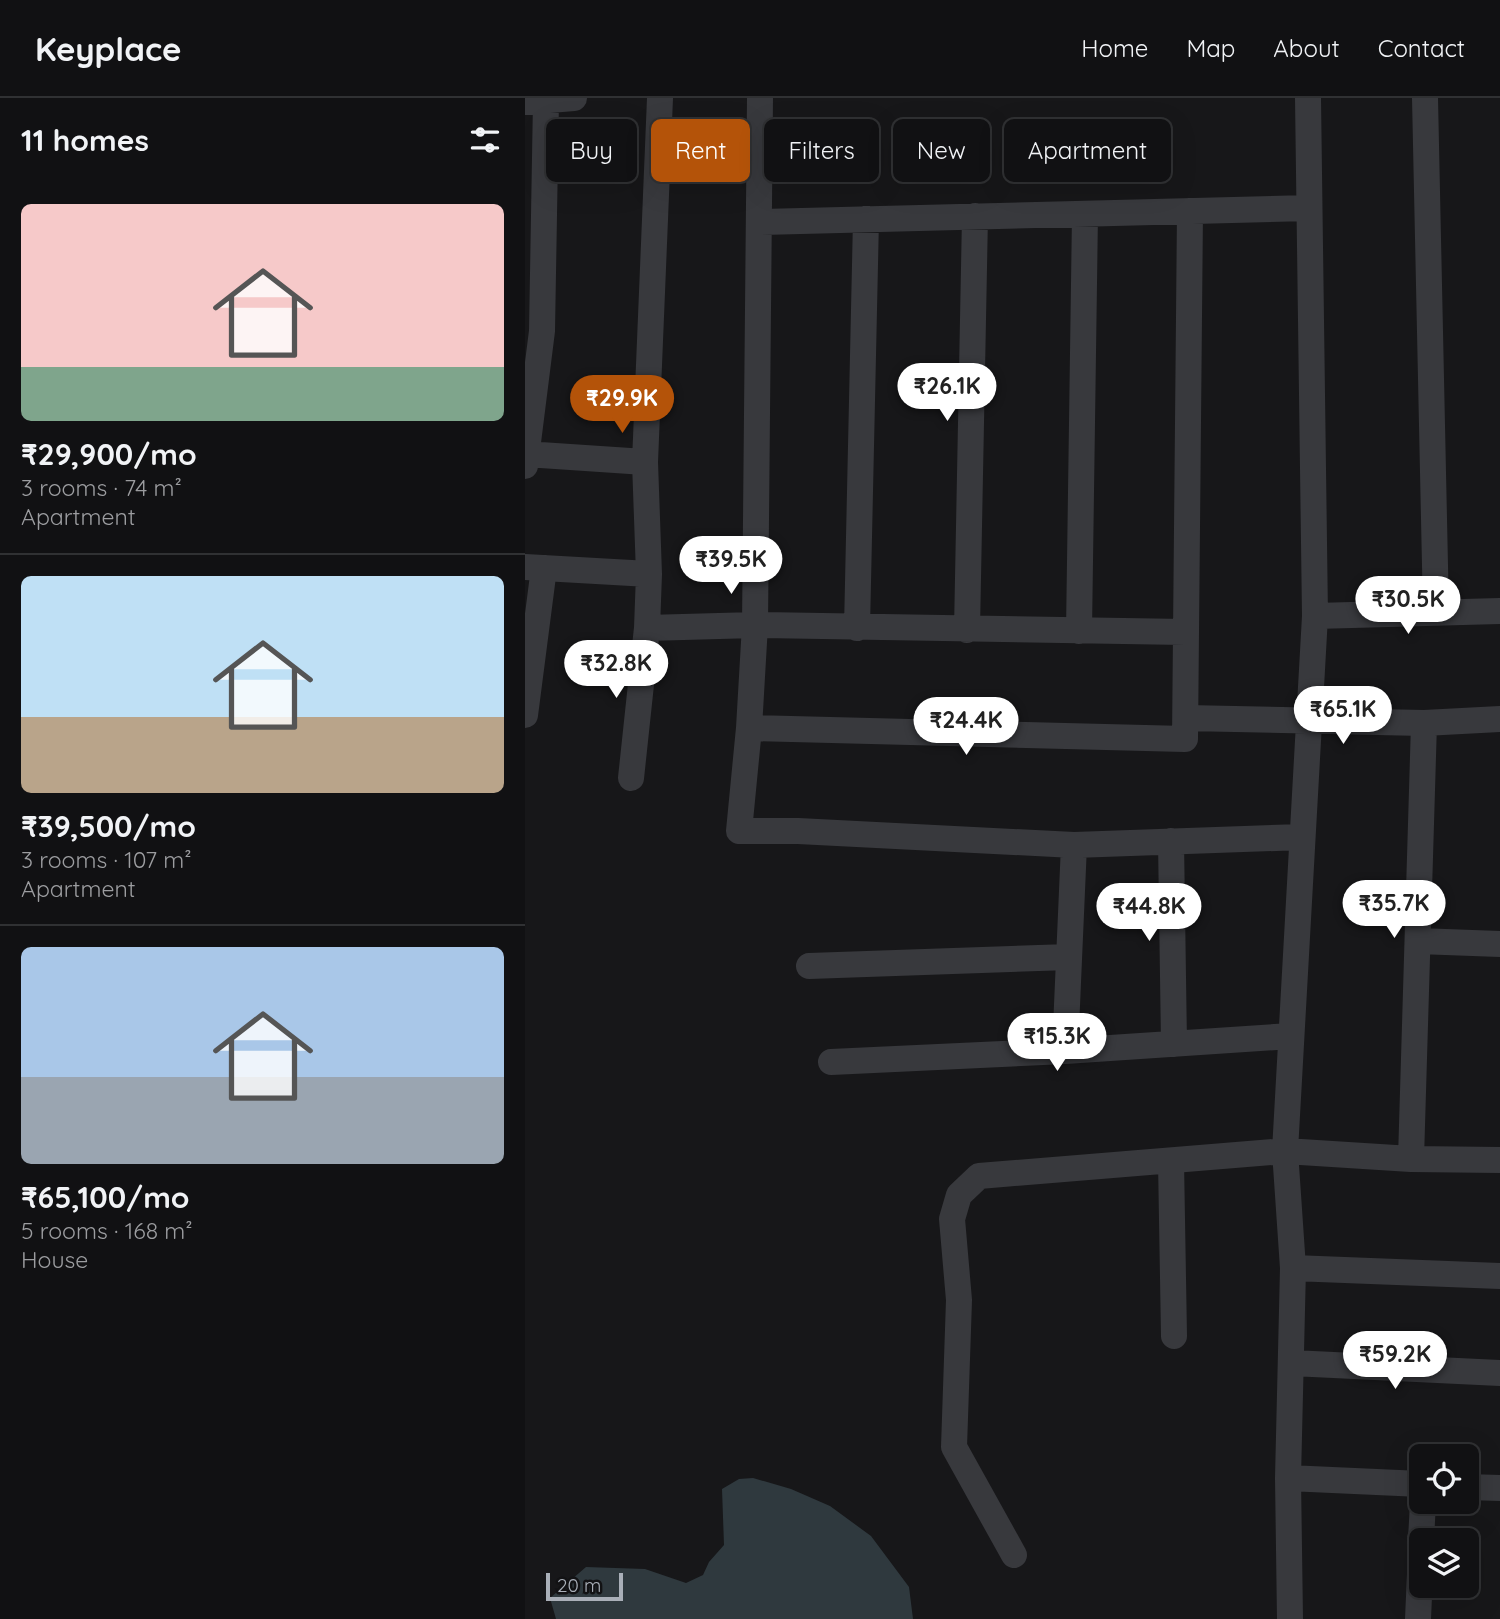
<!DOCTYPE html>
<html lang="en">
<head>
<meta charset="utf-8">
<style>
  :root { --surface:#111113; --page:#1a1a1c; --text:#f1f3f6; --muted:#9c9da0; --line:#303133; --accent:#b45309 }
  body { margin:0; font-family:Quicksand,sans-serif; background:var(--page); color:var(--text); height:100vh; display:flex; flex-direction:column; font-size:26px; white-space:nowrap }
  * { box-sizing:border-box; margin:0 }
  p { font-size:23px; color:var(--muted) }
  .icon { flex:none; width:38px; height:38px; fill:none; stroke:currentColor; stroke-width:2; stroke-linecap:round; stroke-linejoin:round }
  .map { position:relative; flex:1; overflow:hidden }
  .side { display:flex; flex-direction:column; background:var(--surface); width:525px }
  .side>* { flex:none }
  .hud { position:absolute; left:21px; top:21px; width:665px; height:63px; display:flex; gap:14px }
  .fabs { position:absolute; left:884px; top:1346px; display:grid; gap:14px }
  .fabs a { display:grid; place-items:center; width:70px; height:70px; border-radius:10px; background:var(--surface); box-shadow:0 7px 28px #0002,0 0 0 2px var(--line); font-size:35px }
  .scale { position:absolute; left:21px; bottom:18px; width:77px; box-sizing:border-box; padding-left:7px; border:4px solid #a9afb8; border-top:0; font-size:19px; line-height:24px; white-space:nowrap; color:#a9afb8; -webkit-text-stroke:5px #121214; paint-order:stroke }
  .price { position:absolute; translate:-50% -60px; padding:0 16px; border-radius:24px; background:#fff; color:#222; font-size:23px; line-height:46px; filter:drop-shadow(0 2px 4px #0008) }
  .price::after { content:''; position:absolute; left:50%; top:42px; width:21px; height:16px; margin-left:-10px; background:inherit; clip-path:polygon(0 0,100% 0,50% 100%) }
  .price.selected { background:var(--accent); color:#fff }
  ul { padding:0; list-style:none }
  li { display:grid; align-content:center; gap:14px; height:371px; padding:0 21px }
  li+li { border-top:2px solid var(--line) }
  li span { display:grid; place-items:center; height:217px; border-radius:10px; color:#555 }
  li>.icon { margin-inline-start:auto }
  span .icon { width:126px; height:126px; fill:#fffc; stroke-width:1 }
  li b { font-size:30px }
  h2 { display:flex; justify-content:space-between; align-items:center; height:84px; padding:0 21px; font-size:30px }
  .pill { padding:0 24px; border-radius:10px; background:var(--surface); box-shadow:0 7px 28px #0002,0 0 0 2px var(--line); font-size:24px; line-height:63px }
  .pill.selected { background:var(--accent); color:#fff }
  header { display:flex; align-items:center; gap:42px; box-sizing:border-box; height:98px; padding:0 35px; background:var(--surface); border-bottom:2px solid var(--line) }
  header strong { font-size:33px }
  nav { display:flex; gap:38px; margin-inline-start:auto; font-size:24px }
  main { display:flex; flex:1; min-height:0 }
  .map>svg:first-child { display:block }
  .water { fill:#2f393e }
  .lines { fill:none; stroke-linecap:round; stroke-linejoin:round }
  .street { stroke:#38393d; stroke-width:26 }
</style>
</head>
<body>
<header>
<strong>Keyplace</strong>
<nav><a>Home</a><a>Map</a><a>About</a><a>Contact</a></nav>
</header>
<main>
<section class="side">
<h2>11 homes<svg class="icon" aria-label="filters" viewBox="0 0 24 24"><path d="M4 7h16M4 17h16"/><circle cx="9" cy="7" r="2"/><circle cx="15" cy="17" r="2"/></svg></h2>
<ul>
<li><span style="background:linear-gradient(#f6c9c9 75%,#7fa58c 0)"><svg class="icon" aria-label="home" viewBox="0 0 24 24"><path d="M3 11l9-7 9 7M6 9v11h12V9"/></svg></span><div><b>₹29,900/mo</b><p>3 rooms · 74 m²</p><p>Apartment</p></div></li>
<li><span style="background:linear-gradient(#bfe0f5 65%,#b9a48a 0)"><svg class="icon" aria-label="home" viewBox="0 0 24 24"><path d="M3 11l9-7 9 7M6 9v11h12V9"/></svg></span><div><b>₹39,500/mo</b><p>3 rooms · 107 m²</p><p>Apartment</p></div></li>
<li><span style="background:linear-gradient(#a9c7e8 60%,#9aa5b1 0)"><svg class="icon" aria-label="home" viewBox="0 0 24 24"><path d="M3 11l9-7 9 7M6 9v11h12V9"/></svg></span><div><b>₹65,100/mo</b><p>5 rooms · 168 m²</p><p>House</p></div></li>
</ul>
</section>
<div class="map">
<svg width="975" height="1521" viewBox="0 0 975 1521">
  <rect width="100%" height="100%" fill="#171719"/>
  <!-- water -->
  <path class="water" d="M228 1380 266 1391 305 1408 346 1438 384 1489 388 1521H31L25 1500 61 1469 120 1471 161 1485 178 1477 184 1464 199 1447 197 1391 214 1381Z"/>
  <g class="lines">
    <!-- street -->
    <path class="street" d="M135 0 120 364 124 476 122 530 230 527 224 630 214 733H273L549 747 777 739
      M235 0 230 527 660 534
      M900 0 911 514
      M0 4 49 0
      M235 124 783 110
      M0 356 120 364
      M0 368 17 233 21 2
      M0 469 124 476
      M790 518 975 513
      M332 530 341 121
      M442 532 450 118
      M554 533 560 116
      M0 617 19 470
      M661 620 899 625 975 621
      M224 630 660 641 665 113
      M106 680 122 530
      M646 743 649 946
      M549 747 540 953 766 938
      M893 843 975 846
      M284 868 544 859
      M306 964 540 953
      M886 1061 899 625
      M646 1063 649 1238
      M768 1170 975 1178
      M767 1265 975 1275
      M763 1380 896 1386
      M942 1389 975 1390
      M896 1442 898 1404
      M489 1457 429 1349 434 1202 427 1121 434 1097 454 1078 760 1053 886 1061 975 1062
      M765 1521 763 1380 768 1170 760 1053 790 518 783 0
      M893 1521 896 1453"/>
  </g>
</svg>
<div class="fabs">
<a><svg class="icon" aria-label="locate" viewBox="0 0 24 24"><circle cx="12" cy="12" r="6"/><path d="M12 2v4M12 18v4M2 12h4M18 12h4"/></svg></a>
<a><svg class="icon" aria-label="layers" viewBox="0 0 24 24"><path d="M12 4l9 5-9 5-9-5zM3 14l9 5 9-5"/></svg></a>
</div>
<div class="scale">20 m</div>
<b class="price" style="left:422px;top:325px">₹26.1K</b>
<b class="price selected" style="left:97px;top:337px">₹29.9K</b>
<b class="price" style="left:206px;top:498px">₹39.5K</b>
<b class="price" style="left:883px;top:538px">₹30.5K</b>
<b class="price" style="left:91px;top:602px">₹32.8K</b>
<b class="price" style="left:818px;top:648px">₹65.1K</b>
<b class="price" style="left:441px;top:659px">₹24.4K</b>
<b class="price" style="left:869px;top:842px">₹35.7K</b>
<b class="price" style="left:624px;top:845px">₹44.8K</b>
<b class="price" style="left:532px;top:975px">₹15.3K</b>
<b class="price" style="left:870px;top:1293px">₹59.2K</b>
<div class="hud">
<a class="pill">Buy</a>
<a class="pill selected">Rent</a>
<a class="pill">Filters</a>
<a class="pill">New</a>
<a class="pill">Apartment</a>
</div>
</div>
</main>
</body>
</html>
